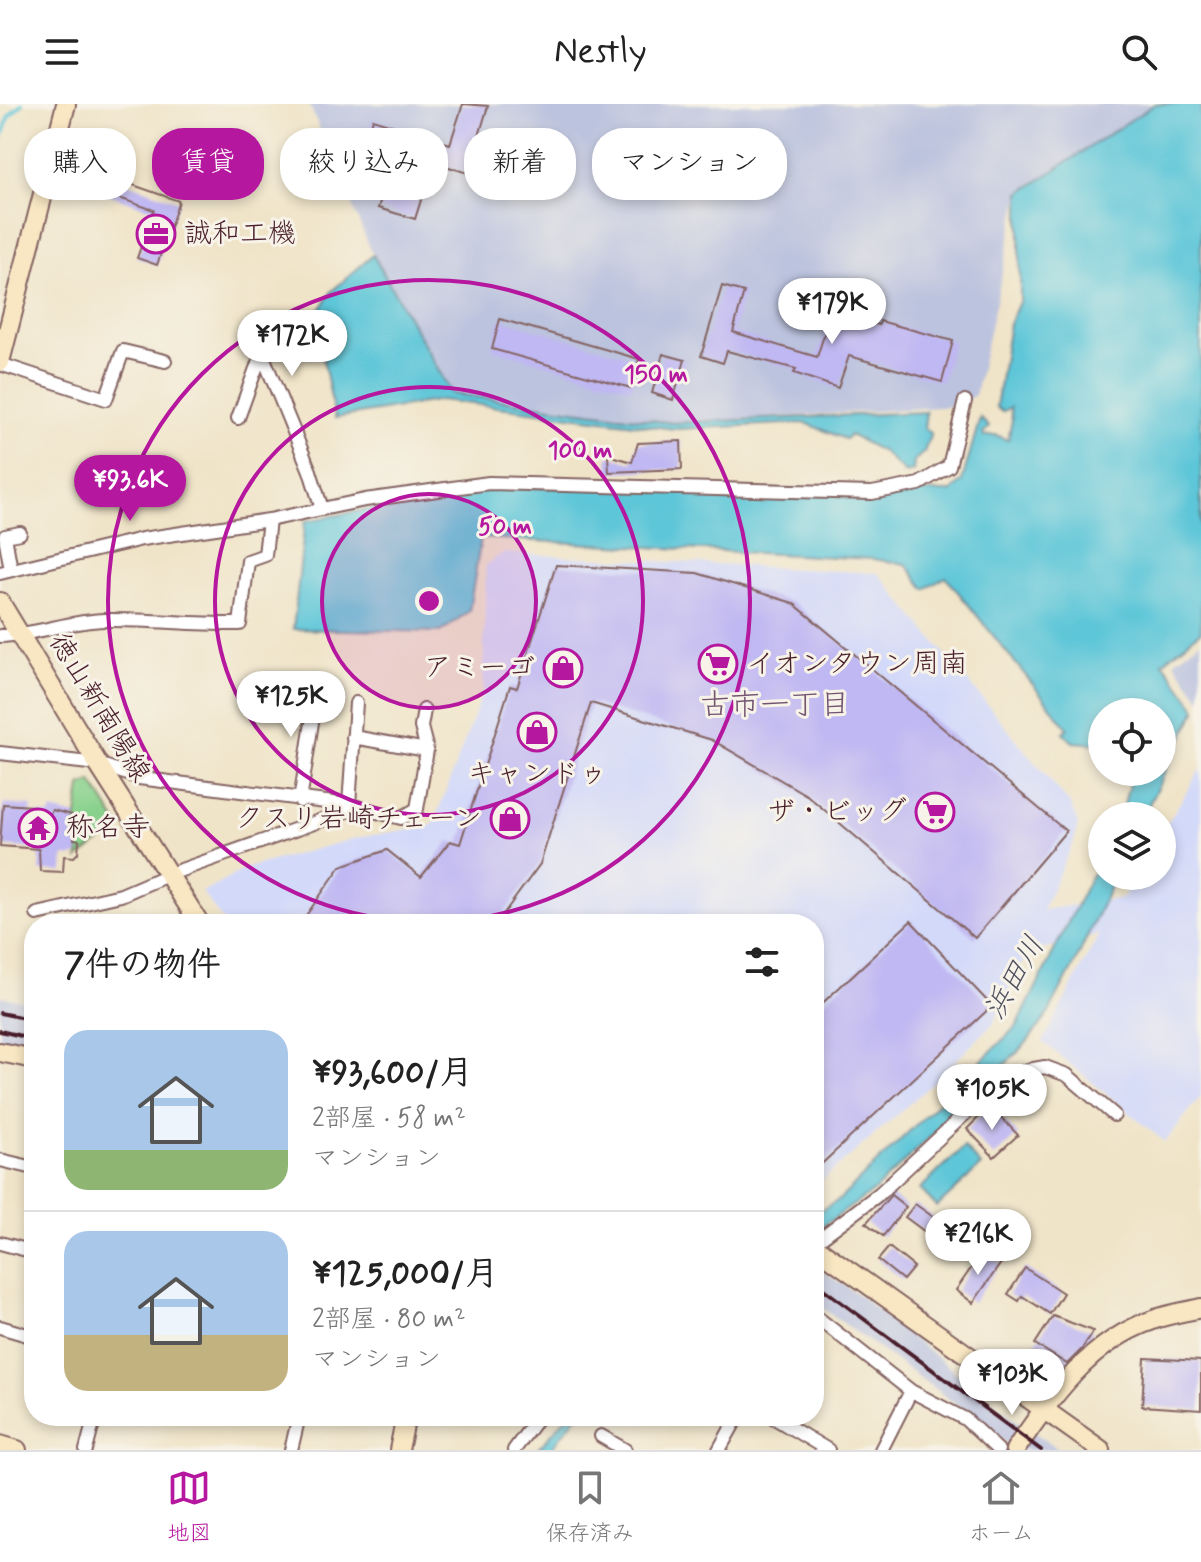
<!DOCTYPE html>
<html lang="ja">
<head>
<meta charset="utf-8">
<style>
  :root { --surface:#fff; --page:#f2f2f2; --text:#222; --muted:#767676; --line:#e0e0e0; --accent:#b5179e }
  body { margin:0; font-family:Mynerve,"Klee One",sans-serif; background:var(--page); color:var(--text); height:100vh; display:flex; flex-direction:column; font-size:30px; white-space:nowrap }
  * { box-sizing:border-box; margin:0 }
  p { font-size:26px; color:var(--muted) }
  .icon { flex:none; width:44px; height:44px; fill:none; stroke:currentColor; stroke-width:2; stroke-linecap:round; stroke-linejoin:round }
  .map { position:relative; flex:1; overflow:hidden }
  .sheet { position:absolute; left:24px; top:810px; width:800px; height:512px; display:flex; flex-direction:column; background:var(--surface); border-radius:32px; box-shadow:0 4px 12px #0003 }
  .sheet>* { flex:none }
  .hud { position:absolute; left:24px; top:24px; width:800px; height:72px; display:flex; gap:16px }
  .controls { position:absolute; left:1088px; top:594px; display:grid; gap:16px }
  .controls a { display:grid; place-items:center; width:88px; height:88px; border-radius:50%; background:var(--surface); box-shadow:0 4px 12px #0003; font-size:40px }
  .price { position:absolute; translate:-50% -68px; padding:0 18px; border-radius:28px; background:#fff; color:#222; font-size:26px; line-height:52px; filter:drop-shadow(0 2px 4px #0008) }
  .price::after { content:''; position:absolute; left:50%; top:48px; width:24px; height:18px; margin-left:-12px; background:inherit; clip-path:polygon(0 0,100% 0,50% 100%) }
  .price.on { background:var(--accent); color:#fff }
  ul { padding:0; list-style:none }
  li { display:flex; align-items:center; gap:24px; height:200px; padding:0 40px }
  li+li { border-top:2px solid var(--line) }
  li span { display:grid; place-items:center; flex:none; width:224px; height:160px; border-radius:24px; color:#555 }
  li>.icon { margin-inline-start:auto }
  span .icon { width:96px; height:96px; fill:#fffc; stroke-width:1 }
  li b { font-size:34px }
  h2 { display:flex; justify-content:space-between; align-items:center; height:96px; padding:0 40px; font-size:34px }
  .chip { padding:0 28px; border-radius:32px; background:var(--surface); box-shadow:0 4px 12px #0003; font-size:28px; line-height:72px }
  .chip.on { background:var(--accent); color:#fff }
  header { display:flex; justify-content:space-between; align-items:center; height:104px; padding:0 40px; background:var(--surface); font-size:36px; font-weight:600 }
  .tab-bar { display:flex; justify-content:space-around; align-items:center; height:112px; border-top:2px solid var(--line); background:var(--surface); font-size:22px; color:var(--muted) }
  .tab-bar a { display:grid; justify-items:center; gap:4px }
  .tab-bar .on { color:var(--accent) }
  .map>svg:first-child { display:block }
  .built { fill:#d3d9f9 }
  .industrial { fill:#bcc3de }
  .green { fill:#88d18c; stroke:#69785c; stroke-width:2 }
  .water { fill:#5dc6d8; stroke:#547282; stroke-width:2 }
  .lines { fill:none; stroke-linecap:round; stroke-linejoin:round }
  .stream { stroke:#5dc6d8; stroke-width:4 }
  .building { fill:#c0b8f2 }
  .street-casing { stroke:#846462; stroke-width:16 }
  .secondary-casing { stroke:#846462; stroke-width:22 }
  .street { stroke:#fff; stroke-width:12 }
  .secondary { stroke:#f9e7c3; stroke-width:18 }
  .rail { stroke:#4a1f2b; stroke-width:4 }
  .ring { fill:none; stroke:#b5179e; stroke-width:4 }
  .labels { text-anchor:middle; dominant-baseline:central; stroke-width:6; stroke-linejoin:round; paint-order:stroke }
  .poi-label { font-size:28px; fill:#4a1f2b; stroke:#f7f3e8; text-anchor:start }
  .street-label { font-size:28px; fill:#4a1f2b; stroke:#f7f3e8 }
  .neighbourhood-label { font-size:30px; fill:#735571; stroke:#f7f3e8 }
  .water-label { font-size:30px; font-style:italic; fill:#50515f; stroke:#f7f3e8 }
  .centre { fill:#b5179e; stroke:#f7f3e8; stroke-width:4 }
  .ring-label { font-size:24px; text-anchor:middle; font-weight:bold; fill:#b5179e; stroke:#f7f3e8; stroke-width:6; stroke-linejoin:round; paint-order:stroke }
</style>
</head>
<body>
<header><svg class="icon" aria-label="menu" viewBox="0 0 24 24"><path d="M4 6h16M4 12h16M4 18h16"/></svg>Nestly<svg class="icon" aria-label="search" viewBox="0 0 24 24"><circle cx="10" cy="10" r="6"/><path d="M15 15l6 6"/></svg></header>
<div class="map">
<svg width="1201" height="1346" viewBox="0 0 1201 1346">
  <rect width="100%" height="100%" fill="#f7f3e8"/>
  <filter id="ink" filterUnits="userSpaceOnUse"><feTurbulence type="fractalNoise" baseFrequency=".0125" numOctaves="2"/><feDisplacementMap in="SourceGraphic" scale="16" xChannelSelector="R" yChannelSelector="G"/><feConvolveMatrix kernelMatrix="1 2 1 2 8 2 1 2 1" color-interpolation-filters="sRGB"/></filter>
  <filter id="wash" filterUnits="userSpaceOnUse"><feTurbulence type="fractalNoise" baseFrequency=".006" numOctaves="4" result="noise"/><feDisplacementMap in="SourceGraphic" scale="32" xChannelSelector="R" yChannelSelector="G"/><feGaussianBlur stdDeviation="1.8" result="paint"/><feColorMatrix in="noise" values="0 0 0 0 0 0 0 0 0 0 0 0 0 0 0 0 0 1.4 0 .05"/><feComposite in="paint" operator="in"/></filter>
  <g filter="url(#wash)">
    <rect width="100%" height="100%" fill="#f0e4c8"/>
    <!-- built -->
    <path class="built" d="M503 449 878 469 1070 700 1078 720 1074 737 1042 806 1122 794 1135 772H1162V728L1201 664V992L1165 1038 1043 938 1099 830 1027 850 993 920 935 977 814 1084V820H225L202 788 246 764 356 734 433 721 483 588 486 461Z"/>
    <!-- industrial -->
    <path class="industrial" d="M309 0H1155L1020 89 975 291 957 302 676 319 452 290 373 151Z
      M1201 537V595L1174 557Z
      M0 892 34 899V944L0 936Z
      M814 1161 857 1190 1018 1318 1061 1346H1015L963 1305 814 1198Z"/>
    <!-- green -->
    <path class="green" d="M92 678 118 720 109 725 108 732 78 755 79 736 74 735 81 682Z"/>
    <!-- water -->
    <path class="water" d="M1155 0H1201V527L1163 558 1197 605 1143 712H1121L1132 668H1162V608H1102V640L1073 638 1063 628 1068 624 946 473 925 485 906 460 872 455 481 434 469 507 441 528 293 525 305 417 489 383 951 388 962 377 980 314 989 323 983 329 984 332 996 331 1008 336 1012 316 1010 303 1002 308 996 303 1009 220 1020 196V89Z
      M373 151 452 290 673 319 926 308 924 324 931 329 924 348 914 357 913 367 905 369 883 348 850 331 845 335 806 319 675 325 441 296 335 314 315 214 332 187Z
      M1102 758V772H1115L1075 859 1046 914 1022 944 875 1086 814 1128V1110L839 1096 1017 922 1090 774Z
      M964 1043 981 1062 937 1103 920 1085Z
      M567 1312H577L550 1346H537Z"/>
    <g class="lines">
      <!-- stream -->
      <path class="stream" d="M0 40 9 12 22 0"/>
    </g>
    <g id="blocks">
      <!-- building -->
      <path class="building" d="M463 0 488 2 468 69 433 58 415 115 378 104 397 44 367 35 373 15 450 40Z
        M93 67 179 97 157 161 137 154 154 106 87 83Z
        M722 182 744 188 733 228 817 253 832 206 879 221 880 217 953 237 942 278 849 252 838 284 794 269 796 265 727 247 723 259 701 252Z
        M500 215 639 255 631 284 492 245Z
        M663 250 685 256 673 296 652 289Z
        M681 337 682 365 609 368 608 351 632 358 638 339Z
        M556 461 697 469 793 499 1066 727 975 834 808 692 712 636 591 599 540 760 496 820H300L341 762 387 746 421 773 450 737 460 740 510 582 517 584Z
        M3 700 32 702 31 710 50 711 52 706 76 712 74 735 79 736 78 749 74 753 64 752 63 768 40 767 39 745 0 742Z
        M911 817 992 902 814 1067V907Z
        M990 1002 1018 1031 994 1053 967 1025Z
        M891 1091 906 1103 883 1132 866 1119Z
        M915 1100 946 1122 936 1136 905 1113Z
        M889 1143 914 1163 903 1176 878 1156Z
        M983 1147 1001 1159 973 1199 956 1186Z
        M1025 1164 1063 1189 1050 1210 1022 1192 1019 1197 1008 1190Z
        M1053 1212 1093 1227 1082 1245 1067 1260 1035 1240Z
        M1145 1254 1201 1257V1306L1142 1302Z"/>
    </g>
  </g>
  <g filter="url(#ink)">
    <use href="#blocks" fill-opacity="0" stroke="#846462" stroke-width="2"/>
    <g class="lines">
      <defs>
        <path id="street" d="M0 260 106 295 123 247 165 257
          M238 314 258 259 265 257 310 367 322 405
          M11 466 5 432 20 429
          M0 469 142 435 269 416 365 396 489 379 872 389 919 380 949 362 965 297
          M0 532C35 531 69 517 104 516 149 515 195 521 240 520L248 457 265 451 269 416
          M353 633 427 646
          M0 649 98 660 139 674 349 701 401 714 417 705 427 646 421 623 424 606
          M300 697 318 579
          M349 701 356 599
          M37 810 121 791 170 770 356 704
          M0 1056 34 1064
          M0 1139 34 1148
          M814 1139 879 1090 999 978 1028 966 1045 963 1067 971 1114 1011
          M814 1211 911 1287 965 1315 998 1346
          M0 1223 34 1233
          M771 1312 828 1346
          M601 1332 625 1346
          M86 1346 95 1312
          M291 1346 299 1312
          M514 1346 539 1312
          M719 1346 738 1312
          M881 1346 911 1287"/>
        <path id="secondary" d="M0 258 66 0
          M0 498 98 660 200 820
          M0 948 34 955
          M814 1142 1101 1346
          M0 1341 17 1346
          M399 1346 406 1312
          M1015 1346C1051 1294 1090 1237 1153 1216 1168 1210 1185 1208 1201 1204"/>
      </defs>
      <!-- street casing -->
      <use href="#street" class="street-casing"/>
      <!-- secondary casing -->
      <use href="#secondary" class="secondary-casing"/>
      <!-- street -->
      <use href="#street" class="street"/>
      <!-- secondary -->
      <use href="#secondary" class="secondary"/>
      <!-- rail -->
      <path class="rail" d="M0 909 34 916
        M0 927 34 935
        M814 1178 1041 1346"/>
    </g>
  </g>
  <!-- distance rings -->
  <circle cx="429" cy="497" r="107" fill="#b5179e" fill-opacity=".12"/>
  <g class="ring">
    <circle cx="429" cy="497" r="107"/>
    <circle cx="429" cy="497" r="214"/>
    <circle cx="429" cy="497" r="321"/>
  </g>
  <!-- icons -->
  <defs>
    <symbol id="office-ring" viewBox="-11 -11 22 22"><circle r="9.5" fill="#f7f3e8" stroke="#b5179e" stroke-width="1.5"/><path d="M-6-3h4V-5.5h4V-3h4V5H-6ZM-1-4.5V-3h2v-1.5ZM-6 0V1H6V0Z" fill="#b5179e"/></symbol>
    <symbol id="supermarket-ring" viewBox="-11 -11 22 22"><circle r="9.5" fill="#f7f3e8" stroke="#b5179e" stroke-width="1.5"/><path d="M-6-5.5h2.5l.6 2H6L4.5 2H-2.5L-4.4-4H-6ZM-1.5 3.2a1.3 1.3 0 1 0 .1 0ZM3 3.2a1.3 1.3 0 1 0 .1 0Z" fill="#b5179e"/></symbol>
    <symbol id="shop-ring" viewBox="-11 -11 22 22"><circle r="9.5" fill="#f7f3e8" stroke="#b5179e" stroke-width="1.5"/><path d="M-5-2.5h2.3a2.7 3.5 0 0 1 5.4 0H5L5.5 6h-11ZM-1.5-2.5h3a1.5 2.3 0 0 0-3 0Z" fill="#b5179e"/></symbol>
    <symbol id="temple-ring" viewBox="-11 -11 22 22"><circle r="9.5" fill="#f7f3e8" stroke="#b5179e" stroke-width="1.5"/><path d="M0-6L5-2H3V0L6.5 2.5H4V6H1.5V3h-3V6H-4V2.5H-6.5L-3 0V-2H-5Z" fill="#b5179e"/></symbol>
  </defs>
  <g fill-rule="evenodd">
    <use href="#office-ring" x="134" y="108" width="44" height="44"/>
    <use href="#supermarket-ring" x="696" y="538" width="44" height="44"/>
    <use href="#shop-ring" x="541" y="542" width="44" height="44"/>
    <use href="#shop-ring" x="515" y="606" width="44" height="44"/>
    <use href="#supermarket-ring" x="913" y="686" width="44" height="44"/>
    <use href="#shop-ring" x="488" y="693" width="44" height="44"/>
    <use href="#temple-ring" x="16" y="702" width="44" height="44"/>
  </g>
  <g class="labels">
    <!-- poi labels -->
    <g class="poi-label">
      <text x="184" y="130">誠和工機</text>
      <text x="746" y="560">イオンタウン周南</text>
      <text x="535" y="564" text-anchor="end">アミーゴ</text>
      <text x="537" y="670" text-anchor="middle">キャンドゥ</text>
      <text x="907" y="708" text-anchor="end">ザ・ビッグ</text>
      <text x="482" y="715" text-anchor="end">クスリ岩崎チェーン</text>
      <text x="66" y="724">称名寺</text>
    </g>
    <!-- street labels -->
    <g class="street-label">
      <text transform="translate(99 604) rotate(59)">徳山新南陽線</text>
    </g>
    <!-- neighbourhood labels -->
    <g class="neighbourhood-label">
      <text x="775" y="601">古市一丁目</text>
    </g>
    <!-- water labels -->
    <g class="water-label">
      <text transform="translate(1015 874) rotate(-60)">浜田川</text>
    </g>
  </g>
  <circle cx="429" cy="497" r="12" class="centre"/>
  <g class="ring-label">
    <text x="656" y="278">150 m</text>
    <text x="580" y="354">100 m</text>
    <text x="505" y="430">50 m</text>
  </g>
</svg>
<div class="controls">
<a><svg class="icon" aria-label="locate" viewBox="0 0 24 24"><circle cx="12" cy="12" r="6"/><path d="M12 2v4M12 18v4M2 12h4M18 12h4"/></svg></a>
<a><svg class="icon" aria-label="layers" viewBox="0 0 24 24"><path d="M12 4l9 5-9 5-9-5zM3 14l9 5 9-5"/></svg></a>
</div>
<b class="price" style="left:832px;top:242px">¥179K</b>
<b class="price" style="left:292px;top:274px">¥172K</b>
<b class="price on" style="left:130px;top:419px">¥93.6K</b>
<b class="price" style="left:291px;top:635px">¥125K</b>
<b class="price" style="left:992px;top:1028px">¥105K</b>
<b class="price" style="left:978px;top:1173px">¥216K</b>
<b class="price" style="left:1012px;top:1313px">¥103K</b>
<div class="hud">
<a class="chip">購入</a>
<a class="chip on">賃貸</a>
<a class="chip">絞り込み</a>
<a class="chip">新着</a>
<a class="chip">マンション</a>
</div>
<section class="sheet">
<h2>7件の物件<svg class="icon" aria-label="filters" viewBox="0 0 24 24"><path d="M4 7h16M4 17h16"/><circle cx="9" cy="7" r="2"/><circle cx="15" cy="17" r="2"/></svg></h2>
<ul>
<li><span style="background:linear-gradient(#a9c7e8 75%,#8fb573 0)"><svg class="icon" aria-label="home" viewBox="0 0 24 24"><path d="M3 11l9-7 9 7M6 9v11h12V9"/></svg></span><div><b>¥93,600/月</b><p>2部屋 · 58 m²</p><p>マンション</p></div></li>
<li><span style="background:linear-gradient(#a9c7e8 65%,#c2b280 0)"><svg class="icon" aria-label="home" viewBox="0 0 24 24"><path d="M3 11l9-7 9 7M6 9v11h12V9"/></svg></span><div><b>¥125,000/月</b><p>2部屋 · 80 m²</p><p>マンション</p></div></li>
</ul>
</section>
</div>
<nav class="tab-bar">
<a class="on"><svg class="icon" aria-label="map" viewBox="0 0 24 24"><path d="M3 6l6-2 6 2 6-2v14l-6 2-6-2-6 2zM9 4v14M15 6v14"/></svg>地図</a>
<a><svg class="icon" aria-label="saved" viewBox="0 0 24 24"><path d="M7 4h10v16l-5-4-5 4z"/></svg>保存済み</a>
<a><svg class="icon" aria-label="home" viewBox="0 0 24 24"><path d="M3 11l9-7 9 7M6 9v11h12V9"/></svg>ホーム</a>
</nav>
</body>
</html>
